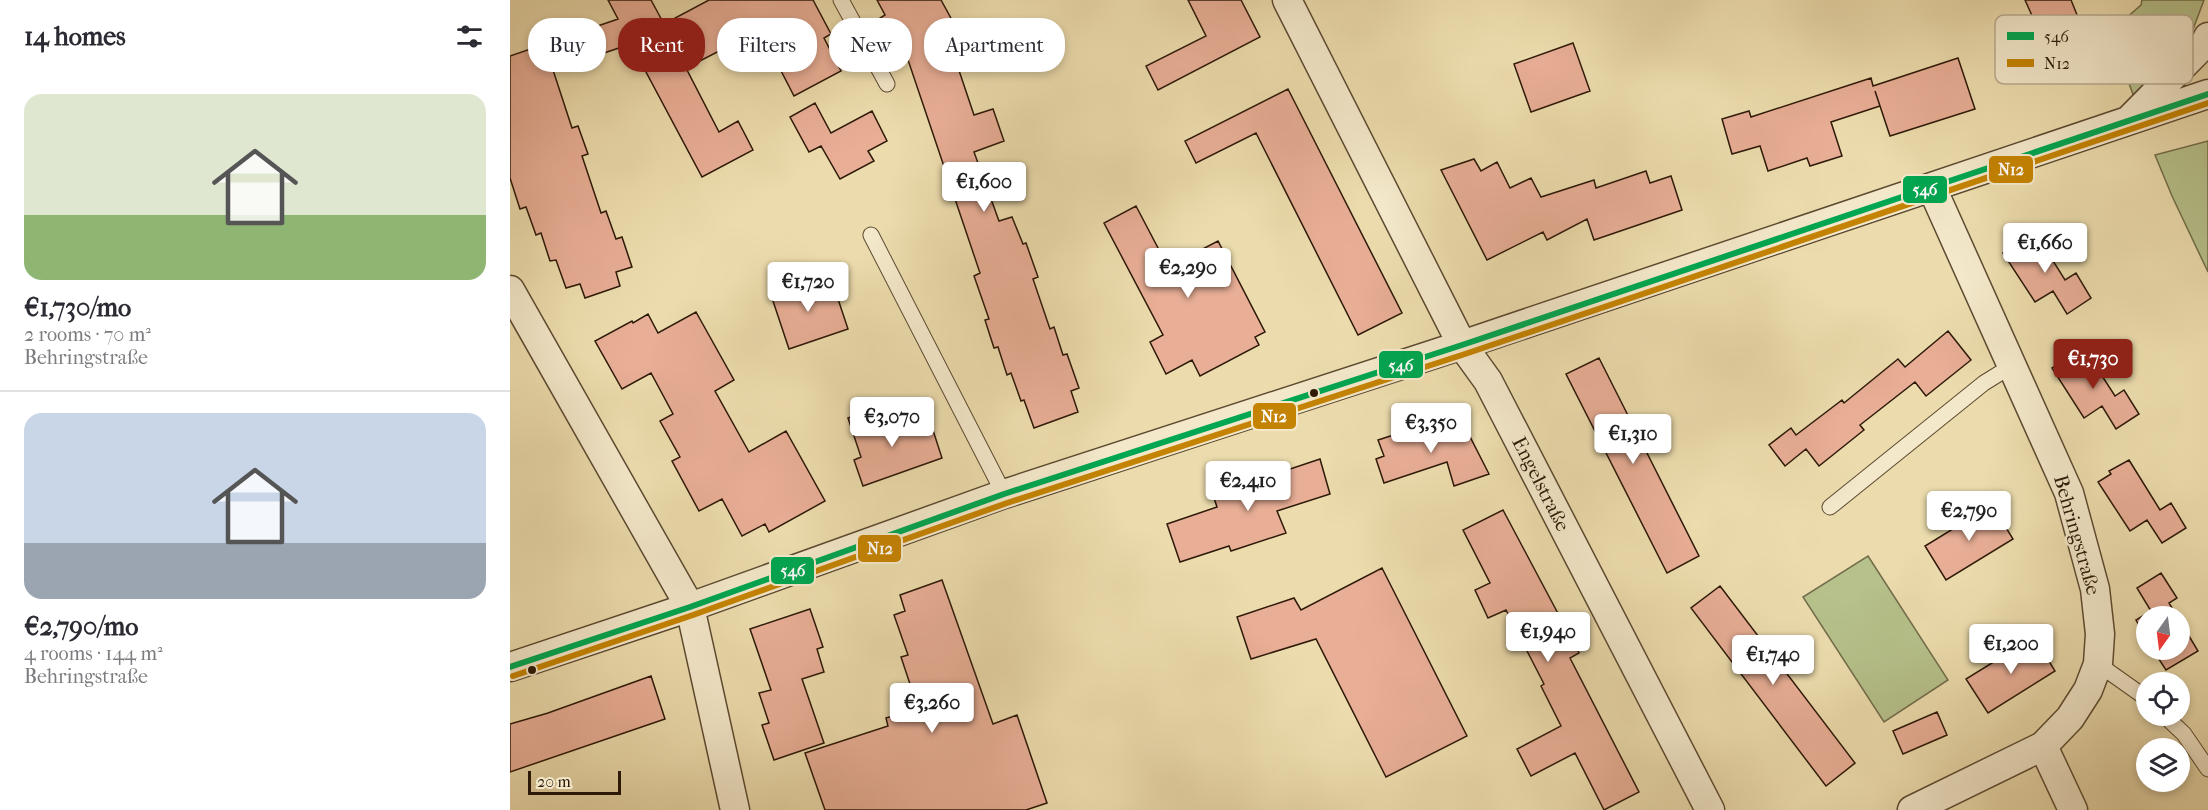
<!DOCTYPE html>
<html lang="en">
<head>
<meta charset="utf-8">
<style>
  :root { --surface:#fff; --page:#f2f2f3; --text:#2b2b33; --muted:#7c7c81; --line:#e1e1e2; --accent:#8f2418 }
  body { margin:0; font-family:"IM FELL French Canon",serif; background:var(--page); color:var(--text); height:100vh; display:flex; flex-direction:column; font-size:22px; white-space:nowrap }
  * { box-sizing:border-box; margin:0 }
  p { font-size:20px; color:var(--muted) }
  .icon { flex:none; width:33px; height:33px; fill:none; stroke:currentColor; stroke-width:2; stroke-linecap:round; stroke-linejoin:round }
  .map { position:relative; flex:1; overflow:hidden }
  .sheet { display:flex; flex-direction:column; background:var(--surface); width:510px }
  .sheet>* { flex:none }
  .banner { position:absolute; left:18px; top:18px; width:570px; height:54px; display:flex; gap:12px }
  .needle { width:39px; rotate:194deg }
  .tools { position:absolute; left:1626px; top:606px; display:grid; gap:12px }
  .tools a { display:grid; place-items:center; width:54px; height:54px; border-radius:50%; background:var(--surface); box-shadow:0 3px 9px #0003; font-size:30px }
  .scale { position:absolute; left:18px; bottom:15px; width:93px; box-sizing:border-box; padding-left:6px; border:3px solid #2d1908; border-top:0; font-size:16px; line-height:21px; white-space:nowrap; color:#2d1908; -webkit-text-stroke:4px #f3e8ca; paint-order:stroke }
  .price { position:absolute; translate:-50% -51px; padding:0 14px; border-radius:6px; background:#fff; color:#222; font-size:20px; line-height:39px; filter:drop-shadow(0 2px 3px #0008) }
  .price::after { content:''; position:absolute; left:50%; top:36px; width:18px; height:14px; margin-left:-9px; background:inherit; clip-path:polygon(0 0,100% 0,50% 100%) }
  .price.selected { background:var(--accent); color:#fff }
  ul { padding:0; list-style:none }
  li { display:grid; align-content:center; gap:12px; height:318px; padding:0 24px }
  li+li { border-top:2px solid var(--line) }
  li span { display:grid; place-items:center; height:186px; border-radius:18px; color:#555 }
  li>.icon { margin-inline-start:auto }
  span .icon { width:108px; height:108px; fill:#fffc; stroke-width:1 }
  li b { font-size:26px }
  h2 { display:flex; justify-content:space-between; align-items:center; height:72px; padding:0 24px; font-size:26px }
  .chip { padding:0 21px; border-radius:24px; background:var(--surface); box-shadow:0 3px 9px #0003; font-size:21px; line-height:54px }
  .chip.selected { background:var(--accent); color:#fff }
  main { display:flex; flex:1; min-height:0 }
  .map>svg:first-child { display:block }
  .green { fill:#b6c18b; stroke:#726d4a; stroke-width:1.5 }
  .building { fill:#e8ae96; stroke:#2d1908; stroke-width:1.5 }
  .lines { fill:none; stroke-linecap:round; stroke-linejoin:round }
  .lane-casing { stroke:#5d4a31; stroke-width:17 }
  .street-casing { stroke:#5d4a31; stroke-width:31 }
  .lane { stroke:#f3e8ca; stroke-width:15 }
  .street { stroke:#f3e8ca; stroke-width:28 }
  .bus-1-casing { stroke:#f3e8ca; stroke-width:10 }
  .bus-2-casing { stroke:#f3e8ca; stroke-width:10 }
  .bus-1 { stroke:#00a651; stroke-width:6 }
  .bus-2 { stroke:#c48302; stroke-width:6 }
  .bus-dot { fill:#2d1908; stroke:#f3e8ca; stroke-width:2 }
  .labels { text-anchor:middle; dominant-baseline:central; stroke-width:5; stroke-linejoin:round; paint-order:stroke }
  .street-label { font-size:20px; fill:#2d1908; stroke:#f3e8ca }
  .key { fill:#f3e8ca; stroke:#b8aa90; stroke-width:1.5 }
  .key-label { font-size:16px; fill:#2d1908 }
  .line-badge { stroke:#f3e8ca; stroke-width:2 }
  .badge-label { font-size:16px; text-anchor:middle; font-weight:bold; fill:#fff }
</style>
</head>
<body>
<main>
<section class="sheet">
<h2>14 homes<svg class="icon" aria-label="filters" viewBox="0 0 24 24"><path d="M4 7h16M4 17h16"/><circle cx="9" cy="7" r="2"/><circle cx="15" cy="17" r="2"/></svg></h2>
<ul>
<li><span style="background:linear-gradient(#dfe7d0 65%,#8fb573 0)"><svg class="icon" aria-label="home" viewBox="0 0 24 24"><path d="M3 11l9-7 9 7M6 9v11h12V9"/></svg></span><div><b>€1,730/mo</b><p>2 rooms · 70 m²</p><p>Behringstraße</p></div></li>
<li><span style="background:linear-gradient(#c9d6e8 70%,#9aa5b1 0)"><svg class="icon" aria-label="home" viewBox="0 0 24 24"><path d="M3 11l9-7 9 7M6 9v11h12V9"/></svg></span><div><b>€2,790/mo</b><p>4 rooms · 144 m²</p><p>Behringstraße</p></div></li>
</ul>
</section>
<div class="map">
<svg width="1698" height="810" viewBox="0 0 1698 810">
  <rect width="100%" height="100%" fill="#ecdcad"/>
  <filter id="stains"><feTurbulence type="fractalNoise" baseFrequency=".00333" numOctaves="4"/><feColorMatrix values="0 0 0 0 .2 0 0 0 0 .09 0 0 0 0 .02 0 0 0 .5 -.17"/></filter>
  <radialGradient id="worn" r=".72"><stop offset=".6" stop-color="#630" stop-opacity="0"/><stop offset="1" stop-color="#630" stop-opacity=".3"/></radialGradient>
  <!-- green -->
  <path class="green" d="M1632 0H1694L1682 32 1624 97 1600 32 1631 5Z
    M1698 141V272L1662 196 1645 155Z
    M1358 556 1438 680 1374 722 1293 597Z"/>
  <!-- building -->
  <path class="building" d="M98 0H141L154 24 199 0H303L321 34 314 38 331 71 284 96 250 30 176 68 209 132 228 121 243 150 192 177 121 44 43 70 62 128 68 126 78 154 72 156 91 213 96 211 106 239 112 237 122 267 106 272 110 286 75 298 70 284 56 288 46 260 40 261 31 233 26 235 16 207 10 209 0 178V56L108 19Z
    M367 0H431L443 22 434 26 464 115 483 109 494 141 464 152 489 221 502 217 513 244 516 243 528 277 523 279 540 329 544 327 553 355 557 354 569 388 561 391 568 412 524 428 514 400 511 401 501 373 497 375 488 347 484 348 475 320 479 319 464 276 470 273 394 48 385 53 367 20 375 15Z
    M678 0H731L750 37 648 90 636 66 696 36Z
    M1515 0H1561L1574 32 1563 37 1570 53 1546 69Z
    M1063 43 1080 91 1021 112 1004 64Z
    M1448 58 1465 109 1380 136 1365 91 1370 106 1321 122 1332 156 1300 166 1297 158 1258 171 1250 146 1222 154 1212 119 1239 111 1241 117 1361 78 1363 86Z
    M778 89 892 313 848 335 746 133 686 163 675 141Z
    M305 103 321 133 362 111 377 141 358 151 364 161 330 179 311 146 299 152 280 117Z
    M964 159 971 171 987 162 1000 188 1021 178 1031 197 1084 180 1086 188 1136 171 1140 183 1161 176 1172 210 1084 240 1077 219 1037 240 1033 232 977 260 931 170Z
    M626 206 658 267 708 241 755 332 745 337 749 345 690 376 682 360 656 374 640 342 653 335 594 223Z
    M1525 232 1555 280 1566 273 1581 298 1557 314 1543 291 1525 302 1493 253Z
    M295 280 298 289 322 281 338 329 279 349 260 292Z
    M186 312 224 380 205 391 239 452 276 431 315 501 259 532 255 524 232 536 212 499 189 511 162 461 170 457 150 421 163 414 141 373 112 389 85 341 122 321 123 323 138 314 148 333Z
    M1438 331 1461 360 1416 396 1405 382 1350 425 1354 430 1309 466 1296 449 1275 466 1259 445 1281 428 1286 435 1332 400 1334 403 1388 359 1395 367Z
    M1574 348 1605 396 1614 390 1629 414 1606 429 1592 406 1574 418 1542 368Z
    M1089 358 1189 556 1157 573 1056 374Z
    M362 410 368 429 379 425 381 431 419 418 432 458 353 486 344 460 351 457 338 418Z
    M924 422 928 434 954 425 979 474 944 486 937 462 874 483 866 459 874 456 868 440Z
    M810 459 820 494 767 511 776 533 721 551 719 546 670 562 657 524 707 507 703 495Z
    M1619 460 1650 510 1661 503 1676 528 1652 543 1637 520 1620 531 1588 482 1601 474 1599 471Z
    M1482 505 1503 539 1436 580 1415 546Z
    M993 510 1069 653 1060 658 1129 792 1094 810 1065 753 1021 776 1007 749 1051 726 1031 686 1034 684 996 610 978 618 965 590 980 583 953 530Z
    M872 568 957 736 876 777 806 639 741 659 727 617 784 598 791 610Z
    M1651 573 1667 598 1659 603 1667 616H1636V638L1626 620 1641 611 1627 588Z
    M432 580 483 724 507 715 537 803 516 810H315L295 753 378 726 376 718 408 708 391 657 398 655 384 615 395 611 390 595Z
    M1210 586 1345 763 1316 786 1181 608Z
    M300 609 313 647 307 649 314 672 292 679 314 743 264 760 252 725 259 723 249 693 261 690 240 629Z
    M1670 621 1688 651 1656 670 1643 650H1670Z
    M1524 637 1545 671 1478 713 1456 679Z
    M141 676 155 719 0 772V724L38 713Z
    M1427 712 1437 735 1393 754 1383 731Z"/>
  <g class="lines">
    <defs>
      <path id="lane" d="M331 0 377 84
        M361 235 494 494
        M1320 507 1474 383 1503 365
        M1588 664 1636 698
        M1655 716 1674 734 1698 769"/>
      <path id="street" d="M777 0 952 345 978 381 1200 810
        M1621 118 1696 42 1698 37
        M0 290 180 607 225 810
        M0 667 180 607 494 494 952 345 1698 94
        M1533 746 1563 810
        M1402 810 1533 746 1560 718 1578 690 1588 664 1590 634 1585 589 1559 493 1422 188"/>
    </defs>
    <!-- lane casing -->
    <use href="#lane" class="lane-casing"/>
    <!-- street casing -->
    <use href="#street" class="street-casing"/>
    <!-- lane -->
    <use href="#lane" class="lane"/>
    <!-- street -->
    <use href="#street" class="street"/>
    <defs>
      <path id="bus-1" d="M0 667 180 607 494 494 952 345 1698 94"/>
      <path id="bus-2" d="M3 676 183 615 497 503 955 354 1698 103"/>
    </defs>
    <!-- bus-1 casing -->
    <use href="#bus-1" class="bus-1-casing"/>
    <!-- bus-2 casing -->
    <use href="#bus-2" class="bus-2-casing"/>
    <!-- bus-1 -->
    <use href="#bus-1" class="bus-1"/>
    <!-- bus-2 -->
    <use href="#bus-2" class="bus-2"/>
  </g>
  <!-- markers -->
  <g class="bus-dot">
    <circle cx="804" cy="393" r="5"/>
    <circle cx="22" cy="670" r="5"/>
  </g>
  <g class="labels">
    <!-- street labels -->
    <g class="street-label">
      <text transform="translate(1031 484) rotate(63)">Engelstraße</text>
      <text transform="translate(1567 535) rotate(74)">Behringstraße</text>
    </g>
  </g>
  <!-- legend -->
  <rect x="1485" y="15" width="198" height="69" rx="9" class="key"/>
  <rect x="1497" y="32" width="27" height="8" fill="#00a651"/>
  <rect x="1497" y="59" width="27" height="8" fill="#c48302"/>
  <g class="key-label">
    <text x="1534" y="42">546</text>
    <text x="1534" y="69">N12</text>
  </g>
  <g class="line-badge">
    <rect x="1478" y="155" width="46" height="29" rx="6" fill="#c48302"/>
    <rect x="1392" y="175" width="46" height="29" rx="6" fill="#00a651"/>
    <rect x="868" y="350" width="46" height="29" rx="6" fill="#00a651"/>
    <rect x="742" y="402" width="45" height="28" rx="6" fill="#c48302"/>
    <rect x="347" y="534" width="45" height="29" rx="6" fill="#c48302"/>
    <rect x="260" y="556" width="45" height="29" rx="6" fill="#00a651"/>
  </g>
  <g class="badge-label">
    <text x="1501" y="175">N12</text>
    <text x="1415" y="195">546</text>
    <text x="891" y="371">546</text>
    <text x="764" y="422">N12</text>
    <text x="370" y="554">N12</text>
    <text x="283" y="576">546</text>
  </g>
  <rect width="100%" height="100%" filter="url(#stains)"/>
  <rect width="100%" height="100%" fill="url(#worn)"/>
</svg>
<div class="tools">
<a><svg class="needle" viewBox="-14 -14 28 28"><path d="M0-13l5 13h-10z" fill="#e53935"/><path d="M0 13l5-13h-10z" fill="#7c7c81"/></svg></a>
<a><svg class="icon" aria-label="locate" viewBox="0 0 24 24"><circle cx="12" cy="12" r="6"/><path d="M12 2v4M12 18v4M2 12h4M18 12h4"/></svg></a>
<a><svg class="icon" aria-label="layers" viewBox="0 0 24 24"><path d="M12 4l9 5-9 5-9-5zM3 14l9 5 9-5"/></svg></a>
</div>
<div class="scale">20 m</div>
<b class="price" style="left:474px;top:213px">€1,600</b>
<b class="price" style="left:1535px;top:274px">€1,660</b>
<b class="price" style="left:678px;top:299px">€2,290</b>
<b class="price" style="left:298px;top:313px">€1,720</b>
<b class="price selected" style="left:1583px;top:390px">€1,730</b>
<b class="price" style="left:382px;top:448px">€3,070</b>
<b class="price" style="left:921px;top:454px">€3,350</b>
<b class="price" style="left:1123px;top:465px">€1,310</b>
<b class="price" style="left:738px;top:512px">€2,410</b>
<b class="price" style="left:1459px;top:542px">€2,790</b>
<b class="price" style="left:1038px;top:663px">€1,940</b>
<b class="price" style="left:1501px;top:675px">€1,200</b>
<b class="price" style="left:1263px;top:686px">€1,740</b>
<b class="price" style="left:422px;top:734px">€3,260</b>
<div class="banner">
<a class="chip">Buy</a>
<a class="chip selected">Rent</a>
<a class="chip">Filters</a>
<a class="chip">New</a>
<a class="chip">Apartment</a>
</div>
</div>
</main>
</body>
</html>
